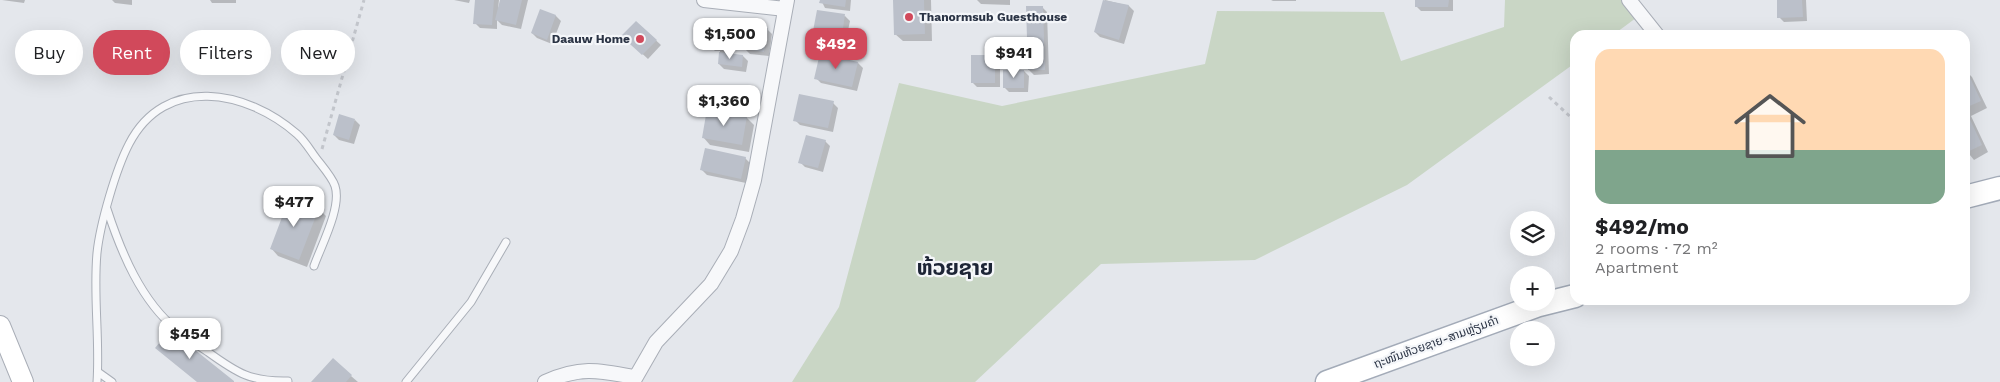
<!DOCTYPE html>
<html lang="en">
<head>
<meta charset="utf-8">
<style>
  :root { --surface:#fff; --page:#f6f6f6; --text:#202124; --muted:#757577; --line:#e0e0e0; --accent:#d1495b }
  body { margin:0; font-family:"Work Sans","Noto Sans Lao",sans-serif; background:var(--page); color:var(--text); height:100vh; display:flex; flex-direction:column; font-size:19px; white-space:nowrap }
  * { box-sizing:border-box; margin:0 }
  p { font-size:16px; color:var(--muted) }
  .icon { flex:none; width:28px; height:28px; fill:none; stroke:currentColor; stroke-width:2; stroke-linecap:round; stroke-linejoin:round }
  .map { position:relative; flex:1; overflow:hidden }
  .panel { position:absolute; left:1570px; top:30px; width:400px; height:275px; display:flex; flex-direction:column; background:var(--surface); border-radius:15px; box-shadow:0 5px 20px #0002 }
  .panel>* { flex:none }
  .banner { position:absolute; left:15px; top:30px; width:475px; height:45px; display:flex; gap:10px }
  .buttons { position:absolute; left:1510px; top:211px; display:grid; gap:10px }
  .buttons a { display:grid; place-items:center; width:45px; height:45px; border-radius:50%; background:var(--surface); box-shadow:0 5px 20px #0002; font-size:25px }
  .price { position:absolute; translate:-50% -42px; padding:0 11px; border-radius:10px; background:#fff; color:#222; font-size:16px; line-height:32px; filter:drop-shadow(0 1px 2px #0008) }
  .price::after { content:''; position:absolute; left:50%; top:30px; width:15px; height:11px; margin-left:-8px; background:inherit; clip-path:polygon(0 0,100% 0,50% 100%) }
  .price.selected { background:var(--accent); color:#fff }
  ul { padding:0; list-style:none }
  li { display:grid; align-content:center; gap:10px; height:265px; padding:0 25px }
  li+li { border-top:1px solid var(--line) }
  li span { display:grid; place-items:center; height:155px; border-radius:15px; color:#555 }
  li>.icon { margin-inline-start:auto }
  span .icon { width:90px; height:90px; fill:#fffc; stroke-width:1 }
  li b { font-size:21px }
  .pill { padding:0 18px; border-radius:22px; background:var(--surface); box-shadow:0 5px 20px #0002; font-size:18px; line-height:45px }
  .pill.selected { background:var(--accent); color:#fff }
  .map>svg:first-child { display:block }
  .green { fill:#c9d6c5 }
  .shadow { fill:#0003 }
  .building { fill:#bbc0ca }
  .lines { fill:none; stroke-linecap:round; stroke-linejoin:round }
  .lane-casing { stroke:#a9aeb7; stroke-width:9 }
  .street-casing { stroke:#a9aeb7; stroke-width:16 }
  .secondary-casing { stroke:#a9aeb7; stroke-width:22 }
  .primary-casing { stroke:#a3abb8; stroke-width:25 }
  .path { stroke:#c2c5cb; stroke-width:3; stroke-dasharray:4 4; stroke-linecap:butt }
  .lane { stroke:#f7f8fa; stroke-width:7 }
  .street { stroke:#f7f8fa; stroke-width:14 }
  .secondary { stroke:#fff; stroke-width:20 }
  .primary { stroke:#fff; stroke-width:22 }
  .poi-dot { fill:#d1495b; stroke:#f4f6f9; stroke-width:2 }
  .labels { text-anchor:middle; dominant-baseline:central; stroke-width:4.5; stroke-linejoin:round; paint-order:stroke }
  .poi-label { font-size:12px; font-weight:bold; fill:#2b3445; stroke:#f4f6f9; text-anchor:start }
  .street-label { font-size:12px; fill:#2b3445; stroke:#f4f6f9 }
  .town-label { font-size:22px; font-weight:bold; fill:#1d2536; stroke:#f4f6f9 }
</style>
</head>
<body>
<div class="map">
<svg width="2000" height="382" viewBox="0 0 2000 382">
  <rect width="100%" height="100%" fill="#e4e7ec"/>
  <!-- green -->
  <path class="green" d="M1505 0H1629L1640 15 1613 35H1575V63L1407 185 1255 260 1101 264 975 382H792L839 307 899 83 1002 106 1205 64 1217 11 1384 12 1401 61 1504 27Z"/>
  <!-- shadow -->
  <path class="shadow" d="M2 0H25L24 3Z
    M112 0H132V5L115 3Z
    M210 0H236V3H212Z
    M454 0H470L469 3Z
    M476 0H499L498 9 502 0H528L521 29 502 25 497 20V29L480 28 475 23Z
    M821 0H851L850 11 825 8Z
    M895 0H931L932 41H903L895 34Z
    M977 0H1010V5L981 4Z
    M1105 0 1129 6 1134 11 1124 44 1100 37 1095 32Z
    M1271 0H1296V1H1273Z
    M1416 0H1453V11H1421L1416 6Z
    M1778 0H1806L1807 21 1784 22 1779 17Z
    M1042 7 1047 12 1049 74 1034 75 1029 70Z
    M540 11 556 16 561 21 552 44 537 38 532 33Z
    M845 16 850 21 846 40 820 36 815 31Z
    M636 22 661 45 648 59 623 36Z
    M730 23 735 28 733 55 743 56 748 61 746 72 724 69 719 64 720 51H715L710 46Z
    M767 29 772 34 769 56 750 54 745 49Z
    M995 56 1000 61V87H977L972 82Z
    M858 63 863 68 857 91 821 83 816 78Z
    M1965 70 1972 77 1987 108 1971 116 1988 152 1974 160 1965 149Z
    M1024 71 1029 76 1028 92H1009L1004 87Z
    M833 103 838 108 833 132 800 125 795 120Z
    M746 117 754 125 749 152 710 145 703 137Z
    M355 120 360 125 354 144 339 140 334 135Z
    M825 141 830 146 823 172 805 167 800 162Z
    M745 158 750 163 746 183 707 175 702 170Z
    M291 198 319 209 326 216 307 267 278 256 271 248Z
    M351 376 358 382H313Z"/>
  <!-- building -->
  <path class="building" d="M475 0H494L492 25 473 24Z
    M500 0H522L516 25 495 20Z
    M820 0H846L845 7 819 3Z
    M893 0H924L925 34 894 35Z
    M1103 0 1129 5 1119 40 1094 32Z
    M1415 0H1449L1448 7H1415Z
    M1777 0H1802L1803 17 1777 18Z
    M1026 6H1043L1045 70H1028Z
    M540 9 556 15 547 40 531 33Z
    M817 10 845 14 842 36 813 31Z
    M636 21 657 40 642 55 621 36Z
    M711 21 731 22 729 48 708 46Z
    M747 25 768 28 764 52 744 49Z
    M719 52 743 55 742 67 718 64Z
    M820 53 858 62 852 87 814 79Z
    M971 55H995V83H971Z
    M1965 67 1981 101 1965 108Z
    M1003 70H1024V88H1003Z
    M799 94 834 101 828 128 793 121Z
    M707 109 747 116 742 145 702 138Z
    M1965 109 1982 145 1965 153Z
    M339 114 355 119 349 140 333 135Z
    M806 135 826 140 818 168 798 163Z
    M705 148 746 157 741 179 700 170Z
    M290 196 319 208 299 260 270 249Z
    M170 330 234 381V382H197L155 348Z
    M333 358 352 375 346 382H311Z"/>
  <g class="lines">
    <defs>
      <path id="lane" d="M107 209C121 252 141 301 177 330 186 338 197 345 208 352 237 373 251 382 288 381
        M98 372 112 382
        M97 382C100 339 93 295 97 253 100 224 116 169 129 144 165 74 247 90 297 134 305 141 310 150 316 158 322 166 332 177 335 186 342 207 321 246 314 266
        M406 382 471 302 506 242"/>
      <path id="street" d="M704 0 785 9
        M1629 0 1657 35
        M545 382C580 366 598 370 634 377
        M633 382 656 342 711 284 731 251 743 219 754 180 787 0"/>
      <path id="secondary" d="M0 326 23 382"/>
      <path id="primary" d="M1965 197 2000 188
        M1327 382 1539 305 1575 296"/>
    </defs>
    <!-- lane casing -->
    <use href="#lane" class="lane-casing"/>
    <!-- street casing -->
    <use href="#street" class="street-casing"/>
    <!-- secondary casing -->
    <use href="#secondary" class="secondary-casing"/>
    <!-- primary casing -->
    <use href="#primary" class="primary-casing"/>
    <!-- path -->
    <path class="path" d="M1549 97 1575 121
      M322 149 364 0"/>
    <!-- lane -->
    <use href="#lane" class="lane"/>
    <!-- street -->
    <use href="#street" class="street"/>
    <!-- secondary -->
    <use href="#secondary" class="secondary"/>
    <!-- primary -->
    <use href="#primary" class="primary"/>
  </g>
  <!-- markers -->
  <g class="poi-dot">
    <circle cx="909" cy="17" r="5"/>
    <circle cx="640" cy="39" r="5"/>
  </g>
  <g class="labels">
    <!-- poi labels -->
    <g class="poi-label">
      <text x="919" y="17">Thanormsub Guesthouse</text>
      <text x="630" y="39" text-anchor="end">Daauw Home</text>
    </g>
    <!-- street labels -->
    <g class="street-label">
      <text transform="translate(1436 342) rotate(-20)">ຖະໜົນຫ້ວຍຊາຍ-ສາມຫຼ່ຽມຄຳ</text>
    </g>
    <!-- town labels -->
    <g class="town-label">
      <text x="955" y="267">ຫ້ວຍຊາຍ</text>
    </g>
  </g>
</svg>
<div class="buttons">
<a><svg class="icon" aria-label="layers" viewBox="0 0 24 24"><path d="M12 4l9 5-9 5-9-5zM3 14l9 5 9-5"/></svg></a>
<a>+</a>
<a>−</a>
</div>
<b class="price" style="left:730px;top:60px">$1,500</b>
<b class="price selected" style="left:836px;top:70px">$492</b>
<b class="price" style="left:1014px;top:79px">$941</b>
<b class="price" style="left:724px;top:127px">$1,360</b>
<b class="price" style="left:294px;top:228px">$477</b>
<b class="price" style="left:190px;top:360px">$454</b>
<div class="banner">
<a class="pill">Buy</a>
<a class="pill selected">Rent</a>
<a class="pill">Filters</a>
<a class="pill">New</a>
</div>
<section class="panel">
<ul>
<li><span style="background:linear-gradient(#ffd9b3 65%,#7fa58c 0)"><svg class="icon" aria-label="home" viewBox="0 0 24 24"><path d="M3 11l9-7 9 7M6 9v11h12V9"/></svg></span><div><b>$492/mo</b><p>2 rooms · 72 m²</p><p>Apartment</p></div></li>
</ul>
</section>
</div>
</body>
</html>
